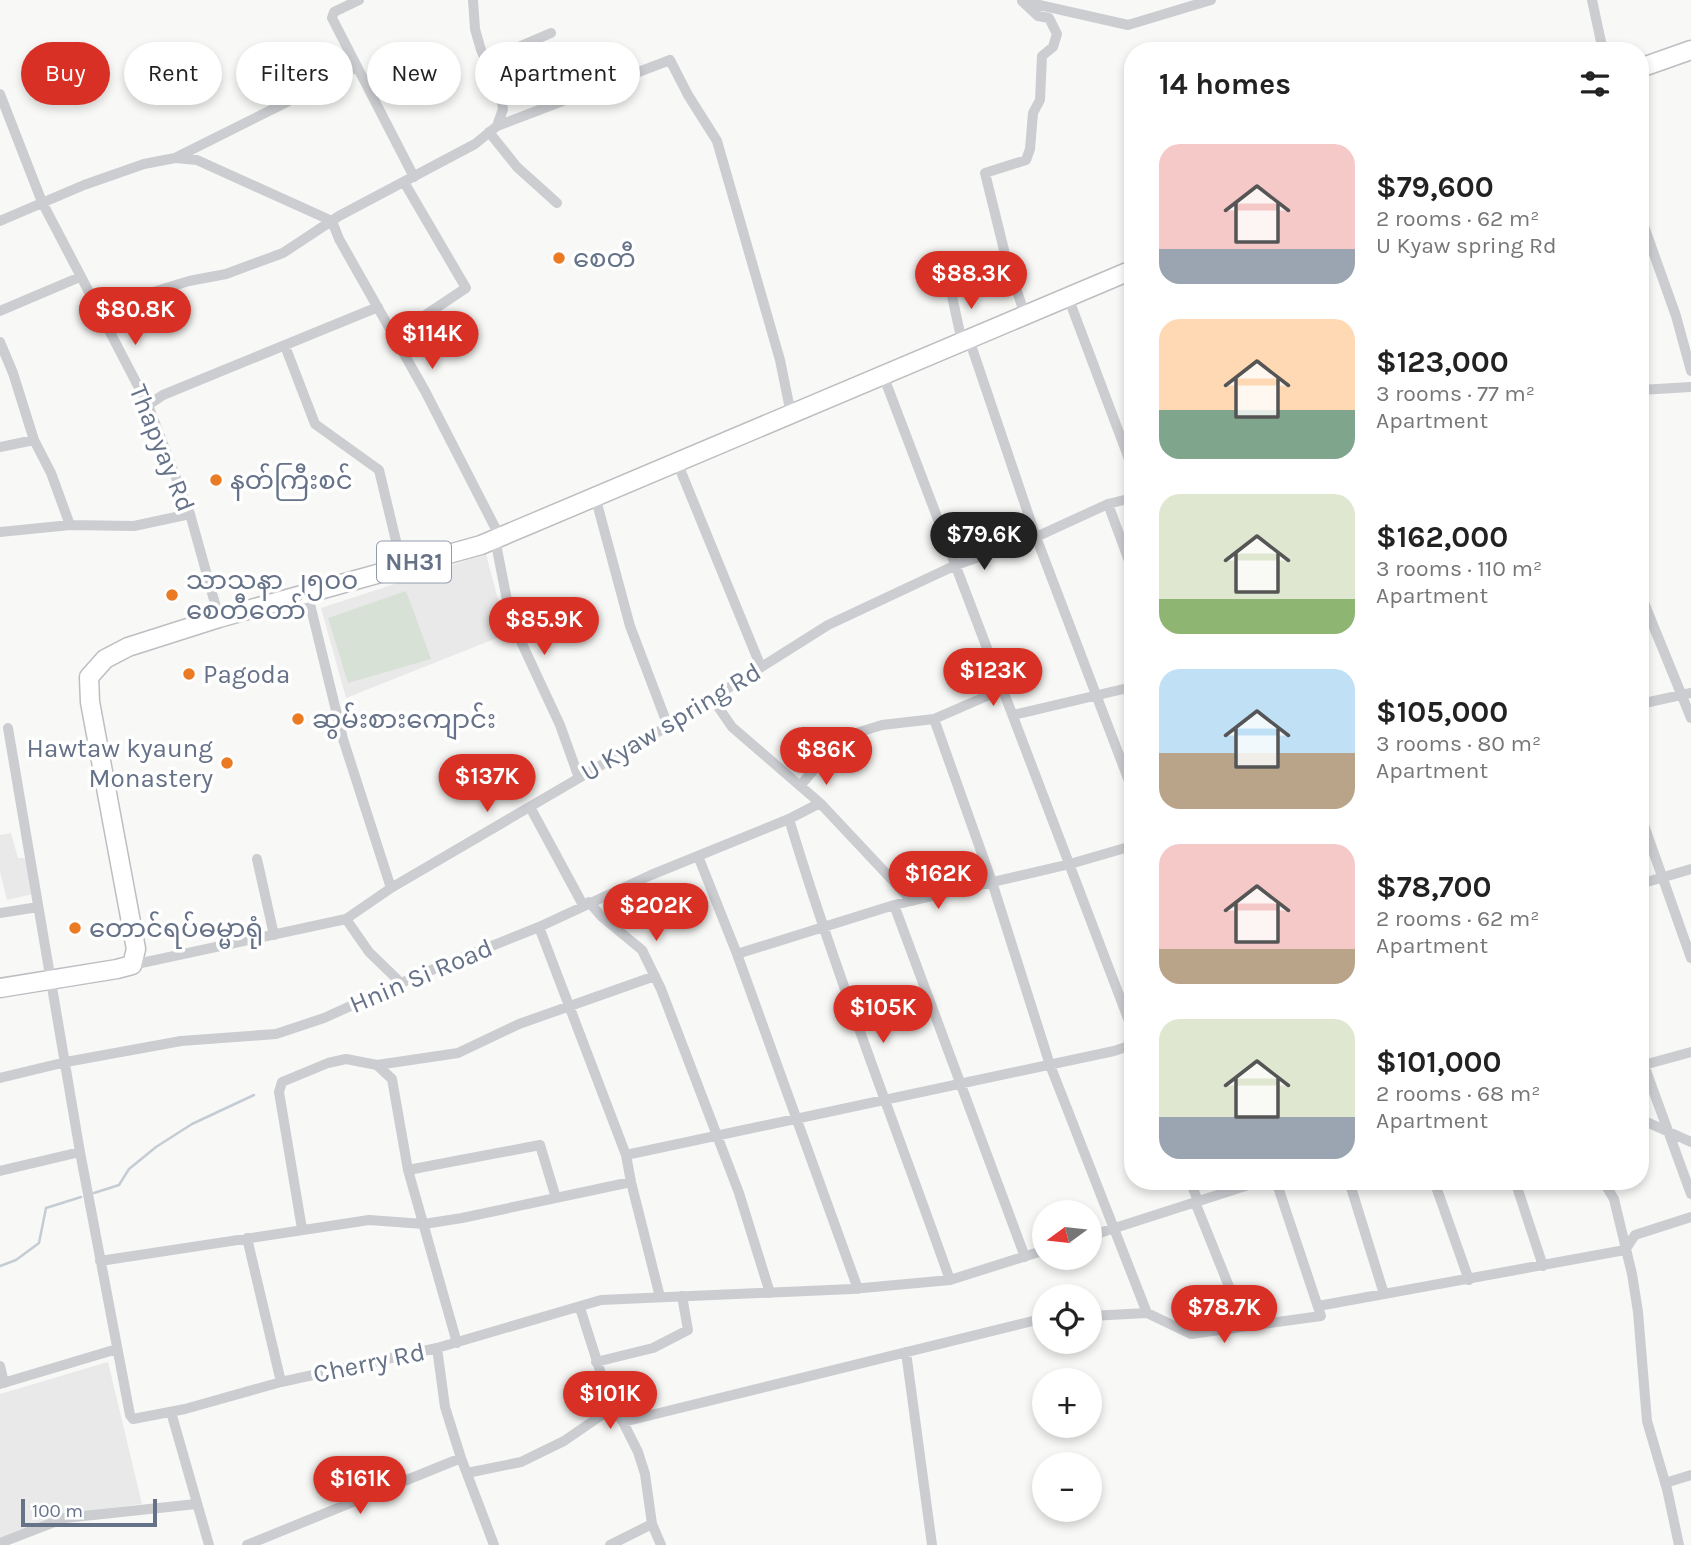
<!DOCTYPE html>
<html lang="en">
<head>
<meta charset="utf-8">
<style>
  :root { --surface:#fff; --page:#f2f2f2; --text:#222; --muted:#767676; --accent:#d93025 }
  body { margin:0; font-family:Karla,"Noto Sans Myanmar",sans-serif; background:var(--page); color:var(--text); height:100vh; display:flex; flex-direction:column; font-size:26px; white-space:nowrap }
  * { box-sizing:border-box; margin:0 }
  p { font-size:23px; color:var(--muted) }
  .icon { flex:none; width:38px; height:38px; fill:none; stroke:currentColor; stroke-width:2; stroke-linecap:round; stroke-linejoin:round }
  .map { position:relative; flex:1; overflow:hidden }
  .panel { position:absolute; left:1124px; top:42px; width:525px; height:1148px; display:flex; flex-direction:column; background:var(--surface); border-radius:28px; box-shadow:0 4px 10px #0003 }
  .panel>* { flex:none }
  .top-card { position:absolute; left:21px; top:42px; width:665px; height:63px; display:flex; gap:14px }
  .needle { width:46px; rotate:255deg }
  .tools { position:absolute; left:1032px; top:1200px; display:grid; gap:14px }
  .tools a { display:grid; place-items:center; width:70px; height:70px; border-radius:50%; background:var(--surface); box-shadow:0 4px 10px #0003; font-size:35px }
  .scale { position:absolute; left:21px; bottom:18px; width:136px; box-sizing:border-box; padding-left:7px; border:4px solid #667288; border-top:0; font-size:19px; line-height:24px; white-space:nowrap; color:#667288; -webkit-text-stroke:5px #fff; paint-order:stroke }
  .price { position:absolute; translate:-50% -60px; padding:0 16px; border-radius:24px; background:var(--accent); color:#fff; font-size:23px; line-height:46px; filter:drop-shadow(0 2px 4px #0008) }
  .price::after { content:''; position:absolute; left:50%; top:42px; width:21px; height:16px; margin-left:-10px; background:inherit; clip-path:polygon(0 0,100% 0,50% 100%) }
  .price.selected { background:#222; color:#fff }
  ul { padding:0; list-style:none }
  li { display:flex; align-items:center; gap:21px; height:175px; padding:0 35px }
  li span { display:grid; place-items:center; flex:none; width:196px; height:140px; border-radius:21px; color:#555 }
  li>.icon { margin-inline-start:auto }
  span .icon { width:84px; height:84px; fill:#fffc; stroke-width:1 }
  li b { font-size:30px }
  h2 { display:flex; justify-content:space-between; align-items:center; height:84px; padding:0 35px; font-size:30px }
  .tag { padding:0 24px; border-radius:32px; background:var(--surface); box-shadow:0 4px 10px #0003; font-size:24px; line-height:63px }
  .tag.selected { background:var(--accent); color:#fff }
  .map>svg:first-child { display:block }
  .built { fill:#e9e9e9 }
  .green { fill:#d8e1d6 }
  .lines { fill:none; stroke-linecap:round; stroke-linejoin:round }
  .stream { stroke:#c5ccd3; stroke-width:2.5 }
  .trunk-casing { stroke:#bdbec2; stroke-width:21 }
  .minor { stroke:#cbcdd1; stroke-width:10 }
  .trunk { stroke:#fff; stroke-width:18 }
  .poi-dot { fill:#eb7b23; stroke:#fff; stroke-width:2.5 }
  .labels { text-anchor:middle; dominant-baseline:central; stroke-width:7; stroke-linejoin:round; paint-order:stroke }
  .shield { fill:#fff; stroke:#949cac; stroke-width:2 }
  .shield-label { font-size:24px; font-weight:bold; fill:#667288 }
  .poi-label { font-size:26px; fill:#667288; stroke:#fff; text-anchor:start }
  .street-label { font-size:26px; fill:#667288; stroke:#fff }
</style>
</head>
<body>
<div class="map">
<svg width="1691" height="1545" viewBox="0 0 1691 1545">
  <rect width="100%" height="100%" fill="#f8f8f6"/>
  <!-- built -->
  <path class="built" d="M486 554 507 634 346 698 321 608Z
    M11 833 18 858H27L33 894 7 900 0 872V835Z
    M108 1362 142 1504 66 1514 0 1539V1394Z"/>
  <!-- green -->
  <path class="green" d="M406 591 431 659 348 683 328 618Z"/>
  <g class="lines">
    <!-- stream -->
    <path class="stream" d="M94 1193 119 1185 129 1169 156 1147 192 1124 254 1095
      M0 1266 16 1260 39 1243 46 1208 81 1197"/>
    <defs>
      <path id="trunk" d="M1640 68 1691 50
        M0 988 117 969 132 965 136 949 90 702 89 677 105 659 128 647 219 618 481 545 1132 270"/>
    </defs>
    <!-- trunk casing -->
    <use href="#trunk" class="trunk-casing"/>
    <!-- minor -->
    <path class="minor" d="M359 0 334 12 332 18 414 177
      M1592 0 1603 51
      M486 61 551 33
      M0 94 42 202 148 405 190 514 219 618
      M497 126 670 60 688 95 717 141 780 360 791 414
      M489 132 517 167 557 203
      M177 157 357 67
      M1640 215 1676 316 1691 371
      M0 221 84 185 144 164 175 158 197 160 332 221 339 239 425 391 500 537
      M950 287 962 342
      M1068 297 1132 467
      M98 309 189 281 226 274 283 253 339 216 475 144 497 126 503 109 500 91 481 50 475 29 473 0
      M0 311 80 277
      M1025 315 1006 258 985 173 1026 160 1030 149 1033 113 1040 100 1042 56 1053 47 1057 34 1049 18 1038 16 1022 1 1128 25 1211 0
      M394 336 466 288 404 182
      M969 339 1036 537 1132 789
      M0 342 13 373 34 440 51 473 70 525
      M285 346 315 424 379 470 402 566
      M883 375 1132 1029
      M1640 390 1691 387
      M148 405 163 395 378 307
      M0 447 34 440
      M677 462 761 667
      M595 496 630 626 668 726
      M1108 504 1132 569
      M0 532 70 525 134 526 190 514
      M495 539 511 620 560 725 579 778
      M307 592 343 739 391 888
      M1640 593 1691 718
      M712 698 732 727 820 803 912 901
      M1640 704 1691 693
      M1013 715 1132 687
      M934 719 992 882 1050 1065 1147 1313
      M8 728 80 1152 130 1415 133 1419 185 1409 281 1382 437 1348 601 1300 852 1289 950 1280 1045 1250
      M800 786 822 760 850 735 882 725 934 719 1003 689
      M530 807 583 905
      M1640 814 1691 958
      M789 819C836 975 896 1127 950 1280
      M698 856 737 954 858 1289
      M257 859 274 935
      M1640 884 1691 869
      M589 902 602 917 642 950 661 989 739 1193 770 1293
      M894 905 1025 1257
      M0 913 38 907
      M346 919 369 952 401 983
      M539 927 626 1155 631 1182 660 1297
      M737 954 894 905 1070 864 1132 846
      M132 965 346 919 391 888 668 726 828 625 956 565 1036 537 1108 504 1132 498
      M1640 1054 1691 1194
      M377 1065 458 1053 519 1024 655 976
      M1640 1066 1691 1052
      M0 1078 66 1062 181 1041 276 1034 324 1018 419 975 539 927 651 875 789 819 820 803
      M1640 1119 1691 1142
      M626 1155 1114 1051 1132 1045
      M408 1170 540 1145 556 1198
      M0 1171 80 1152
      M1190 1181 1198 1201
      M1349 1181 1384 1294
      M1434 1181 1469 1280
      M1515 1181 1543 1266
      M1603 1181 1614 1199 1632 1274 1638 1312 1647 1421 1667 1489 1679 1545
      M1195 1202 1232 1294
      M302 1229 279 1092 282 1082 328 1063 346 1059 377 1065 392 1079 408 1170 457 1343
      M1090 1236 1261 1181
      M247 1238 281 1382
      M100 1261 369 1220 424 1224 462 1218 631 1182
      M1318 1306 1625 1250 1635 1235 1691 1217
      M580 1308 612 1408 623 1422 638 1452 645 1474 652 1524 661 1545
      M1090 1316 1147 1313 1191 1334 1321 1316 1276 1181
      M437 1348 445 1407 461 1458 494 1545
      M906 1352 932 1545
      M596 1362 653 1348 688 1330 682 1296
      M0 1366 4 1383
      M0 1384 117 1349
      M171 1412 209 1545
      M623 1422 1045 1318
      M467 1473 521 1462 564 1441 612 1408
      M1665 1483 1691 1475
      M0 1543 65 1518 196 1504
      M247 1545 461 1458
      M610 1545 652 1524"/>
    <!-- trunk -->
    <use href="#trunk" class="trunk"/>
  </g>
  <!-- markers -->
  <g class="poi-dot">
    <circle cx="559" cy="258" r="7"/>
    <circle cx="216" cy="480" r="7"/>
    <circle cx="172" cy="595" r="7"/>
    <circle cx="189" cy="674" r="7"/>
    <circle cx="298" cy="719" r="7"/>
    <circle cx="227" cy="763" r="7"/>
    <circle cx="75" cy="928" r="7"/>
  </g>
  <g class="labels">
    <!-- shield labels -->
    <rect class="shield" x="377" y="541.5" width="74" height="41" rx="5"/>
    <g class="shield-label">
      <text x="414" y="562">NH31</text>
    </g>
    <!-- poi labels -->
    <g class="poi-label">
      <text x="573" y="258">စေတီ</text>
      <text x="230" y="480">နတ်ကြီးစင်</text>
      <text x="186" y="580">သာသနာ ၂၅၀၀<tspan x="186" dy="30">စေတီတော်</tspan></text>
      <text x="203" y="674">Pagoda</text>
      <text x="312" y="719">ဆွမ်းစားကျောင်း</text>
      <text x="213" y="748" text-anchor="end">Hawtaw kyaung<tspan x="213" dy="30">Monastery</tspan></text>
      <text x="89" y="928">တောင်ရပ်ဓမ္မာရုံ</text>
    </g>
    <!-- street labels -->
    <g class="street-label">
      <text transform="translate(162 448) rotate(68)">Thapyay Rd</text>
      <text transform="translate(671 722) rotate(-31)">U Kyaw spring Rd</text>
      <text transform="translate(421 976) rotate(-23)">Hnin Si Road</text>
      <text transform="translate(369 1363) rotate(-12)">Cherry Rd</text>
    </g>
  </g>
</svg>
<div class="tools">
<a><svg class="needle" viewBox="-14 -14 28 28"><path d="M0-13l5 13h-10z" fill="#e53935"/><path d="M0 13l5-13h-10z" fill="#767676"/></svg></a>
<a><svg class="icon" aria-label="locate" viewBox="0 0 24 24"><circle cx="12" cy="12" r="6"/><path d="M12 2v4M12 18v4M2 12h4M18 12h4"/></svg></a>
<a>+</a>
<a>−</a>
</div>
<div class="scale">100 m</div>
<b class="price" style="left:971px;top:311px">$88.3K</b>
<b class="price" style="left:135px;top:347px">$80.8K</b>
<b class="price" style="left:432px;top:371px">$114K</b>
<b class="price selected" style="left:984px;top:572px">$79.6K</b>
<b class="price" style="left:544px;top:657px">$85.9K</b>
<b class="price" style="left:993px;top:708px">$123K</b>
<b class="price" style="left:826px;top:787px">$86K</b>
<b class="price" style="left:487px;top:814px">$137K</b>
<b class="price" style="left:938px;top:911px">$162K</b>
<b class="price" style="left:656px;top:943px">$202K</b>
<b class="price" style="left:883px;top:1045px">$105K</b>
<b class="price" style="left:1224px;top:1345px">$78.7K</b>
<b class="price" style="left:610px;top:1431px">$101K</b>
<b class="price" style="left:360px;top:1516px">$161K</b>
<div class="top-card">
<a class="tag selected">Buy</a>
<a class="tag">Rent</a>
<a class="tag">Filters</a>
<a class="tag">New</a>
<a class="tag">Apartment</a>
</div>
<section class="panel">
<h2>14 homes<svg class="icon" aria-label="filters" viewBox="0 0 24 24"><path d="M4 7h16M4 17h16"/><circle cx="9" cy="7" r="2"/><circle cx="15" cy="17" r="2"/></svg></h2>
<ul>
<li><span style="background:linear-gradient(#f6c9c9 75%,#9aa5b1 0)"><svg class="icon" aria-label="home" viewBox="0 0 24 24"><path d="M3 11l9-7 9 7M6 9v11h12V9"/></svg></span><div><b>$79,600</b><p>2 rooms · 62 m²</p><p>U Kyaw spring Rd</p></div></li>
<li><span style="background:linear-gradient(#ffd9b3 65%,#7fa58c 0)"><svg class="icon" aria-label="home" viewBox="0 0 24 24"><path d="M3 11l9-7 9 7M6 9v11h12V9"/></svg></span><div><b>$123,000</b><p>3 rooms · 77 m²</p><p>Apartment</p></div></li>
<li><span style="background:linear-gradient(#dfe7d0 75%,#8fb573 0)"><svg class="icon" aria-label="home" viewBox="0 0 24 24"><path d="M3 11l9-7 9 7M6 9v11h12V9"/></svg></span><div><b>$162,000</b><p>3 rooms · 110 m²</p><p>Apartment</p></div></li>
<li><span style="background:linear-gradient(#bfe0f5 60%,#b9a48a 0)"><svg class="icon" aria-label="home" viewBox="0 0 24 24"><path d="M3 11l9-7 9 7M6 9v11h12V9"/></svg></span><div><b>$105,000</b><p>3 rooms · 80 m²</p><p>Apartment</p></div></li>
<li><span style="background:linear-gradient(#f6c9c9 75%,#b9a48a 0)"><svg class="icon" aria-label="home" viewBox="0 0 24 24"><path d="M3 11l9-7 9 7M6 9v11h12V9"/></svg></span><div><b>$78,700</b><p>2 rooms · 62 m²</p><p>Apartment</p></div></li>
<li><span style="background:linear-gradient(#dfe7d0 70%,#9aa5b1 0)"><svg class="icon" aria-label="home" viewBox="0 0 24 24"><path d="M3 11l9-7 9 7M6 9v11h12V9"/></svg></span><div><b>$101,000</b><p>2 rooms · 68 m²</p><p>Apartment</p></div></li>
</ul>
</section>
</div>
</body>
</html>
